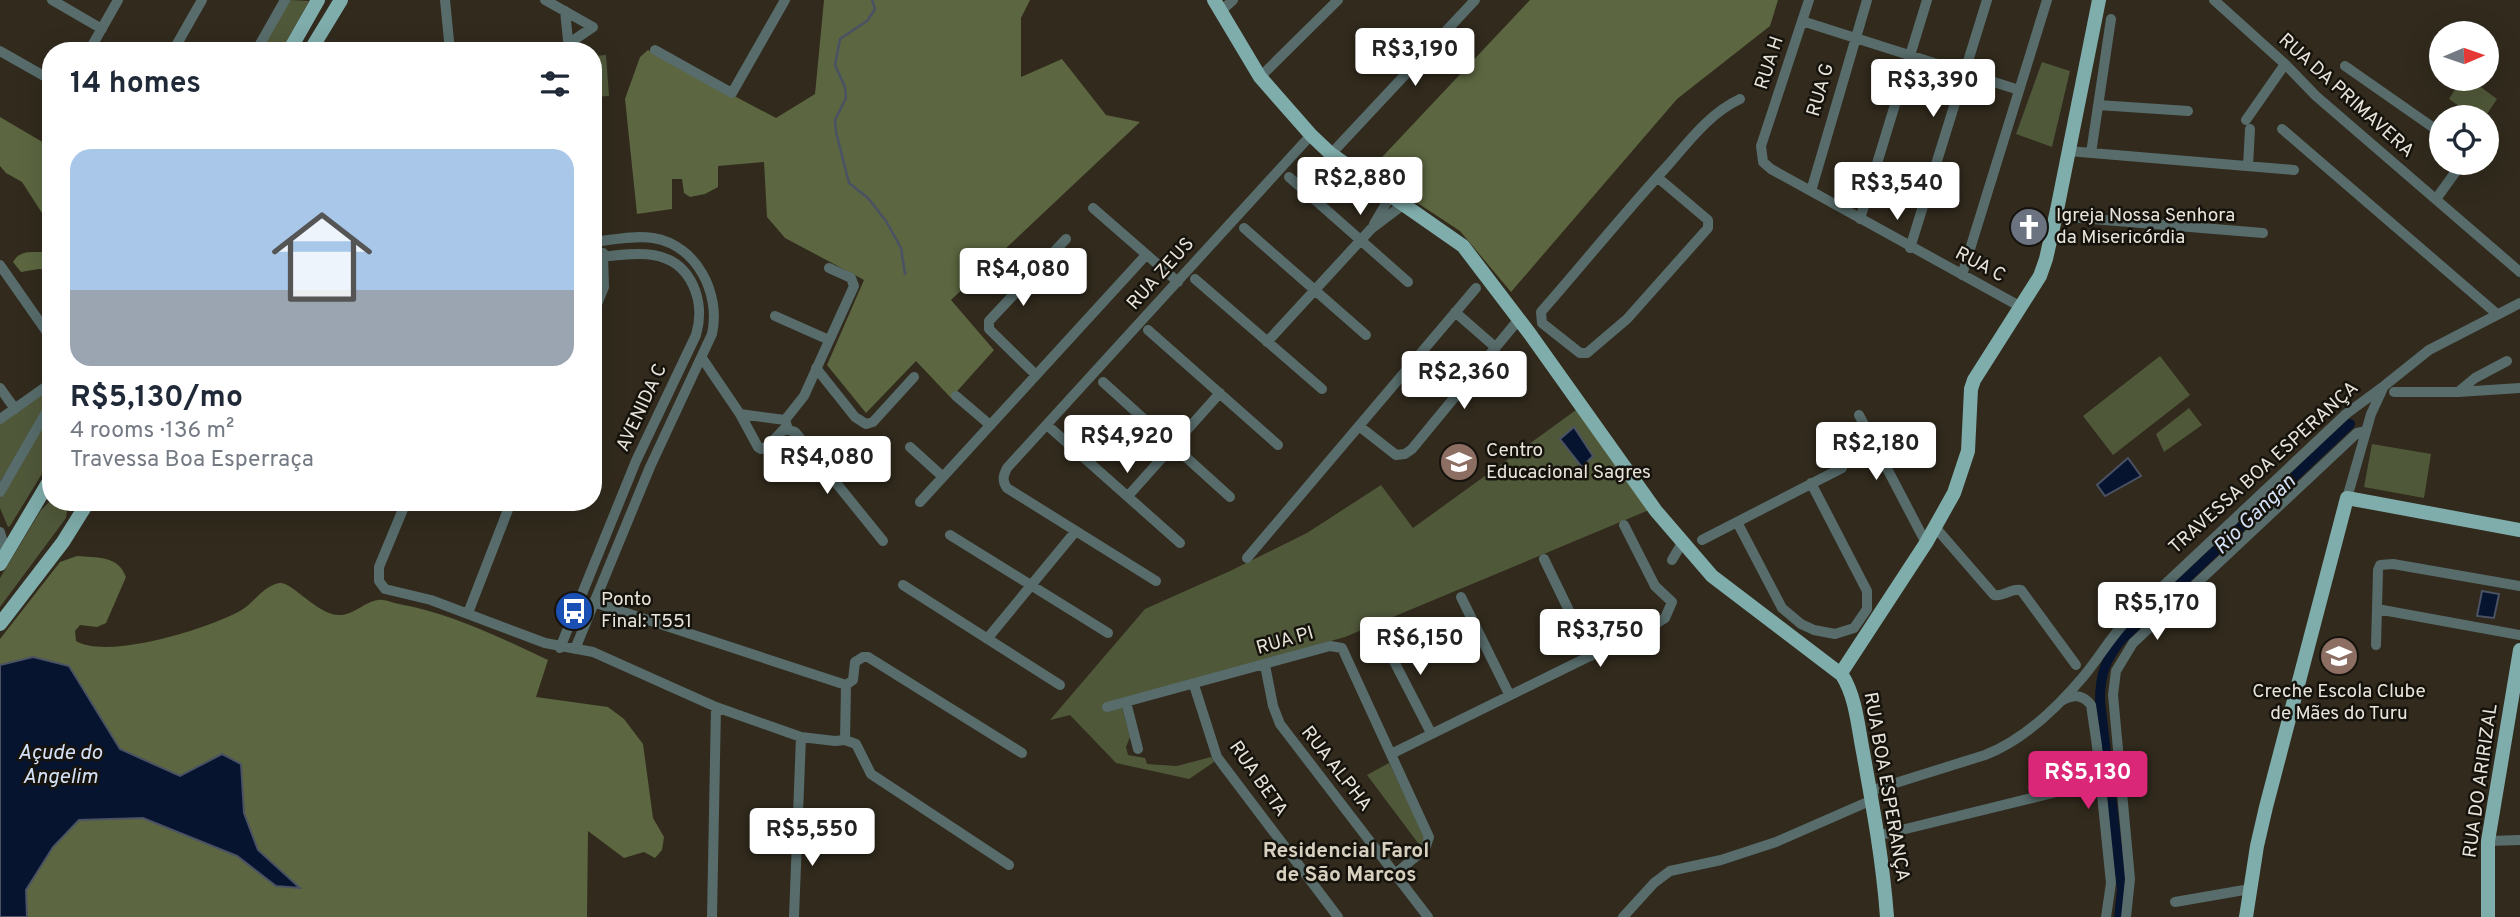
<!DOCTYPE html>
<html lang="en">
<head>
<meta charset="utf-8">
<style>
  :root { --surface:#fff; --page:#f6f6f7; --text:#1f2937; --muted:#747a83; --accent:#db2777 }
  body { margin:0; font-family:Overpass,sans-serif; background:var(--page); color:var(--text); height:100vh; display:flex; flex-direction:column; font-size:26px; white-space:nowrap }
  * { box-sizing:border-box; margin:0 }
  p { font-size:23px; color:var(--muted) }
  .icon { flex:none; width:38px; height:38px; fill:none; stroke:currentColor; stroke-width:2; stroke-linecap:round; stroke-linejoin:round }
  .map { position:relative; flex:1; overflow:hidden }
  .sheet { position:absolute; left:42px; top:42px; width:560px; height:469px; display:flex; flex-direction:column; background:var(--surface); border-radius:28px; box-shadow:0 7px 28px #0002 }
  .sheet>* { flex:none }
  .needle { width:46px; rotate:88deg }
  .controls { position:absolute; left:2429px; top:21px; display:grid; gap:14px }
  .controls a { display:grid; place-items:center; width:70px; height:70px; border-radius:50%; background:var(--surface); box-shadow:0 7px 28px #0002; font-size:35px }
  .price { position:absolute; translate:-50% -60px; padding:0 16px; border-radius:7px; background:#fff; color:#222; font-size:23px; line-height:46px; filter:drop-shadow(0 2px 4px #0008) }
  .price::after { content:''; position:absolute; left:50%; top:42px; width:21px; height:16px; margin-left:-10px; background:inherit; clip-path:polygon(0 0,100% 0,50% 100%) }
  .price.selected { background:var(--accent); color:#fff }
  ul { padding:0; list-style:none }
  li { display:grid; align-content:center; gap:14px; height:371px; padding:0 28px }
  li span { display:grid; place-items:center; height:217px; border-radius:21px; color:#555 }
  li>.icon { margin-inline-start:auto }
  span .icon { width:126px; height:126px; fill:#fffc; stroke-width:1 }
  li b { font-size:30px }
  h2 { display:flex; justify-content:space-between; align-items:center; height:84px; padding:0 28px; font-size:30px }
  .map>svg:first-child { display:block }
  .green { fill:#50583a }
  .forest { fill:#5c6640 }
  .water { fill:#071430; stroke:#4a5263; stroke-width:2 }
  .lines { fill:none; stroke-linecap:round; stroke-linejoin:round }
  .stream { stroke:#4a5263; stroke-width:2.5 }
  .canal { stroke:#071430; stroke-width:10 }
  .minor { stroke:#576c6b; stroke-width:10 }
  .major { stroke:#7fadab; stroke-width:14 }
  .labels { text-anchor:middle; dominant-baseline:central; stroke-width:5; stroke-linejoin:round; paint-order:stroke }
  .street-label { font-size:19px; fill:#e8e4db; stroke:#16130d }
  .poi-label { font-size:19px; fill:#e8e4db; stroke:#16130d; text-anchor:start }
  .water-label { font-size:21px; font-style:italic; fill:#d3e0f7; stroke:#16130d }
  .neighbourhood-label { font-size:21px; font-weight:bold; fill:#d8d0bf; stroke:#16130d }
</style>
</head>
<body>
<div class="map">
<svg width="2520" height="917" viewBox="0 0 2520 917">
  <rect width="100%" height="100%" fill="#312a1d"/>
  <!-- green -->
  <path class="green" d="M290 0 309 1 281 51H261Z
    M606 55 609 96 593 97V56Z
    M2042 62 2070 71 2052 147 2016 134Z
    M2461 79H2470L2497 99 2485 117H2475L2449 99Z
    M2160 356 2190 395 2113 455 2083 416Z
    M51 386V396L0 482V424Z
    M2189 408 2202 425 2164 452 2156 434Z
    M1576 410 1649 510 1345 637 1120 700 1130 737 1126 747 1128 755 1145 758 1147 764 1177 766 1211 757 1214 762 1189 779 1116 763 1070 715 1050 720 1145 609 1230 571 1307 533 1381 485 1413 528Z
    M51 413V459L10 526 8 527 0 508V498Z
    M2372 444 2431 454 2424 498 2364 487Z
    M51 500V502H61L67 512 66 518 0 607V578L41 510Z
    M1389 763 1427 840 1421 847 1367 775Z"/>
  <!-- forest -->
  <path class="forest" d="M824 0H1030L1021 18V77L1062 59 1106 115 1140 122 951 300 994 350 951 398 916 361 866 413 827 365 864 280 785 238 767 217 764 162 718 166V187L705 194 690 197 684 193 682 179H672V209L637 214 625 99 640 57 648 50 776 118 815 94Z
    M1530 0H1778L1770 26 1677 99 1511 292 1460 231 1369 171Z
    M0 117 51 147V227L22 182 6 173 0 166Z
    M51 246V270L39 269 21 272 13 262C20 250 30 252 43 252Z
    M77 556C97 558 118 555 126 577L106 623 97 627 80 625 75 631 76 641C108 660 207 629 240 611 253 604 263 586 279 583 292 581 315 613 338 615 353 616 364 602 378 600 384 599 393 603 399 604 453 614 499 637 548 660L536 697 608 707 624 719 643 744 653 818 664 837 662 850 655 858 644 852 624 858 588 831 587 917H0V639L60 562Z"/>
  <!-- water -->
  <path class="water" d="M1574 427 1593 456 1582 467 1560 439Z
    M2128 458 2141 476 2105 496 2097 485Z
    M2482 591 2499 594 2494 618 2477 616Z
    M33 657 69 666 120 749 180 776 222 754 241 764 244 813 258 850 300 888 276 886 237 856 143 818 79 820 53 847 26 890 27 917H0V665Z"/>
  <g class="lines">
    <!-- stream -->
    <path class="stream" d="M872 0 875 9 867 21 840 39 835 65 845 87 846 98 835 120 836 132 849 183 868 198 886 221 901 248 905 274"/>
    <!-- canal -->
    <path class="canal" d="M2119 917 2122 890 2100 701C2100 674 2106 657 2124 637L2350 424"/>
    <!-- minor -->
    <path class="minor" d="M52 0 102 29
      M445 0 450 51
      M545 0 593 27 568 44
      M1809 0 1761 146 1763 162 1771 169 2021 307
      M2214 0 2285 64 2316 96 2520 272
      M565 11 569 50
      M1221 11 1233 0
      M1802 21 2019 90
      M655 50 732 93 785 0
      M0 51 51 80
      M89 51 118 0
      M173 51 202 0
      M256 51 285 0
      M2345 66 2441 133
      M1260 77 1338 0
      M2098 105 2188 111
      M2246 120 2285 64
      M2282 129 2497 314
      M2068 151 2294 170
      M2091 153 2111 19
      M1331 154 1475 0
      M2248 166 2250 129
      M1289 177 1408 282
      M1657 177 1708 220V228L1627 319 1587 353H1580L1542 323 1541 312C1584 263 1625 212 1669 164 1690 140 1710 113 1740 99
      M1811 191 1867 0
      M2436 199 2462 163
      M1093 208 1178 282
      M2056 216 2263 233
      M1860 219 1927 0
      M1374 224 1391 195
      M1244 228 1366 335
      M1910 248 1987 0
      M0 265 51 338
      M1962 275 2047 0
      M1195 279 1322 389
      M1455 312 1494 346
      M593 314 604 287 603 253
      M775 316 829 340
      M1148 330 1278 445
      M1267 342 1371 229 1404 204
      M702 358 740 414 758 447 761 449 767 447 787 426 785 420 740 414
      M816 368 855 417 866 424 873 422 914 377
      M1036 375 989 329V321L1066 239
      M1103 382 1230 497
      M0 388 15 409
      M2394 392H2458L2520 388
      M2458 392 2475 378 2507 361
      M956 396 990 425
      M1859 415 1926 543
      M0 419 51 383
      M785 420 804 396 854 286 851 278 829 268
      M1047 425 1180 543
      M1359 426 1396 455 1405 454 1412 449 1519 319
      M786 429 795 432 883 541
      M910 447 943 477
      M0 492 51 404
      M1128 496 1220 393
      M2347 498 2371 414 2384 386 2429 350 2520 303
      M406 502 379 567V581L385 589 431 600 545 643 593 652 716 707 801 737 835 741 845 740 856 744 871 774 1009 865
      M920 502 1146 255
      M1737 522 1782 608 1801 624 1814 630 1835 634 1854 628 1867 609V591L1811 483
      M1935 527 1994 595C2005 597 2010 588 2021 590L2076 665
      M0 532 6 554
      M950 535 1108 633
      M1702 540 1842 468
      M1247 558 1476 288
      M1544 559 1591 656
      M1672 560 1682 543
      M1156 581 1007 488C1002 481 1003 476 1007 468L1311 135
      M903 585 1060 685
      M2520 586 2393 564 2380 565 2378 570 2377 609 2520 635
      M1461 597 1509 694
      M593 602 846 685
      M468 613 511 502
      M1381 636 1431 733
      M987 639 1075 532
      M2376 645 2377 609
      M560 648 636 461 696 335C706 302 692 261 653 255 634 252 612 256 593 258
      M575 649 650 467 712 334C721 294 697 245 653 238 634 235 612 240 593 242
      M1265 665 1273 706 1280 724 1428 917
      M846 685 853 680 855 662 863 657H868L1022 753
      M1194 685 1217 757 1338 917
      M2063 700C2075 694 2083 695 2091 705L2097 746 2111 883 2106 917
      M1126 702 1138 749
      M1107 707 1330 646 1342 648 1429 837 1425 849 1395 874
      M845 740 846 685
      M1391 754 1657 623 1665 618 1672 602 1655 586 1624 525
      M1870 791 1985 755C2024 740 2056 709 2083 677 2099 658 2110 638 2127 620L2346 414 2384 386
      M1877 836 2085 785
      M2488 841 2520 840
      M2175 902 2250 889
      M712 917 716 707
      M794 917 801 737
      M1623 917 1654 883 1670 871 1721 860 1776 842 1872 800
      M2126 917 2130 879 2113 695 2116 671 2133 643 2357 433 2366 431"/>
    <!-- major -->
    <path class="major" d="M1214 0 1260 77 1311 135 1331 154 1463 246 1530 334 1656 511 1712 576 1842 675C1856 697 1858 727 1863 752 1873 807 1883 862 1887 917
      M289 51 318 0
      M310 51 341 0
      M0 564 51 478
      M0 624 63 542 88 502
      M1841 673 1926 543 1954 493 1968 451 1971 389 1974 380 2040 276 2046 259 2057 210 2099 0
      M2246 917 2257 846 2266 807 2347 498 2520 530
      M2488 917V841L2520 650"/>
  </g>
  <!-- icons -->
  <defs>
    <symbol id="church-disc" viewBox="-11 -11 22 22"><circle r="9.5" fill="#6b7280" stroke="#16130d"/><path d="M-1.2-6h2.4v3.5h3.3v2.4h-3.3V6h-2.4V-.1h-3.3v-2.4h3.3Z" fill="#fff"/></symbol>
    <symbol id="school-disc" viewBox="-11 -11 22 22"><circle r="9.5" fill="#8d6e63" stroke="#16130d"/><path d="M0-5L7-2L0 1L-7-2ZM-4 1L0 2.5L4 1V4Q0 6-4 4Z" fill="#fff"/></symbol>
    <symbol id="bus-disc" viewBox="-11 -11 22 22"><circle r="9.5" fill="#1a4fb4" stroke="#16130d"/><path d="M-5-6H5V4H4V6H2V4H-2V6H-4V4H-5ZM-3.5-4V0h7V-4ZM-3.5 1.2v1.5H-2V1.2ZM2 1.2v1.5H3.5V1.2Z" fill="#fff"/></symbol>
  </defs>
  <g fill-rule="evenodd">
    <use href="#church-disc" x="2007" y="205" width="44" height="44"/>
    <use href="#school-disc" x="1437" y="440" width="44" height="44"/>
    <use href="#bus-disc" x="552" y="589" width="44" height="44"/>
    <use href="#school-disc" x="2317" y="634" width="44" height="44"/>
  </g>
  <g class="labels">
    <!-- street labels -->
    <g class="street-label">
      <text transform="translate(1770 63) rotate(-72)">RUA H</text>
      <text transform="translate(1821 90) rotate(-74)">RUA G</text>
      <text transform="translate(2346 96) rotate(42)">RUA DA PRIMAVERA</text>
      <text transform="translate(1980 265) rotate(28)">RUA C</text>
      <text transform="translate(1161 274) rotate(-48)">RUA ZEUS</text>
      <text transform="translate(642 408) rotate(-65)">AVENIDA C</text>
      <text transform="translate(2264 468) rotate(-42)">TRAVESSA BOA ESPERANÇA</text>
      <text transform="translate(1285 641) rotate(-16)">RUA PI</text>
      <text transform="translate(1336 769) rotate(52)">RUA ALPHA</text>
      <text transform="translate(1258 779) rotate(55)">RUA BETA</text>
      <text transform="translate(2481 781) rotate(-82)">RUA DO ARIRIZAL</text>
      <text transform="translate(1886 787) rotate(80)">RUA BOA ESPERANÇA</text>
    </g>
    <!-- poi labels -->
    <g class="poi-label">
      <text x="2056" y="216">Igreja Nossa Senhora<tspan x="2056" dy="22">da Misericórdia</tspan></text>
      <text x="1486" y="451">Centro<tspan x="1486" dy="22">Educacional Sagres</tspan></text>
      <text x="601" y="600">Ponto<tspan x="601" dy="22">Final: T551</tspan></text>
      <text x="2339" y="692" text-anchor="middle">Creche Escola Clube<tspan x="2339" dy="22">de Mães do Turu</tspan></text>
    </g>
    <!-- water labels -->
    <g class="water-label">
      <text transform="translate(2255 515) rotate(-44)">Rio Gangan</text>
      <text x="60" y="753">Açude do<tspan x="60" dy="24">Angelim</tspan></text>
    </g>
    <!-- neighbourhood labels -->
    <g class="neighbourhood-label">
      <text x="1346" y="851">Residencial Farol<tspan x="1346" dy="24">de São Marcos</tspan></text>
    </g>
  </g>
</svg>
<div class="controls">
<a><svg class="needle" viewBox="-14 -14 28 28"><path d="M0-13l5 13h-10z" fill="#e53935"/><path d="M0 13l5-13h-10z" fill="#747a83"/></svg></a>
<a><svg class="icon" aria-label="locate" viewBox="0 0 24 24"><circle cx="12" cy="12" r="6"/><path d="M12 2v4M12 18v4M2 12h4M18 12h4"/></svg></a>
</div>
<b class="price" style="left:1415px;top:88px">R$3,190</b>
<b class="price" style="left:1933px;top:119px">R$3,390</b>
<b class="price" style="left:1360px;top:217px">R$2,880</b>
<b class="price" style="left:1897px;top:222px">R$3,540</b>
<b class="price" style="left:1023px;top:308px">R$4,080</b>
<b class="price" style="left:1464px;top:411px">R$2,360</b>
<b class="price" style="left:1127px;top:475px">R$4,920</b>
<b class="price" style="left:1876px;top:482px">R$2,180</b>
<b class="price" style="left:827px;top:496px">R$4,080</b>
<b class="price" style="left:2157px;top:642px">R$5,170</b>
<b class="price" style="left:1600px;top:669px">R$3,750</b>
<b class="price" style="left:1420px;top:677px">R$6,150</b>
<b class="price selected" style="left:2088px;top:811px">R$5,130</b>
<b class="price" style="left:812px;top:868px">R$5,550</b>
<section class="sheet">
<h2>14 homes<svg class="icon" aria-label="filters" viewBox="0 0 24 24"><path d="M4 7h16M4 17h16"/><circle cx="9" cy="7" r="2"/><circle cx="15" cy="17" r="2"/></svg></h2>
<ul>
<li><span style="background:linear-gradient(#a9c7e8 65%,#9aa5b1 0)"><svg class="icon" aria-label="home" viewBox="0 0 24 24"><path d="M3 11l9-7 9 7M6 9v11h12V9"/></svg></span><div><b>R$5,130/mo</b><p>4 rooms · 136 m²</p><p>Travessa Boa Esperraça</p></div></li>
</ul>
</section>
</div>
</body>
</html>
